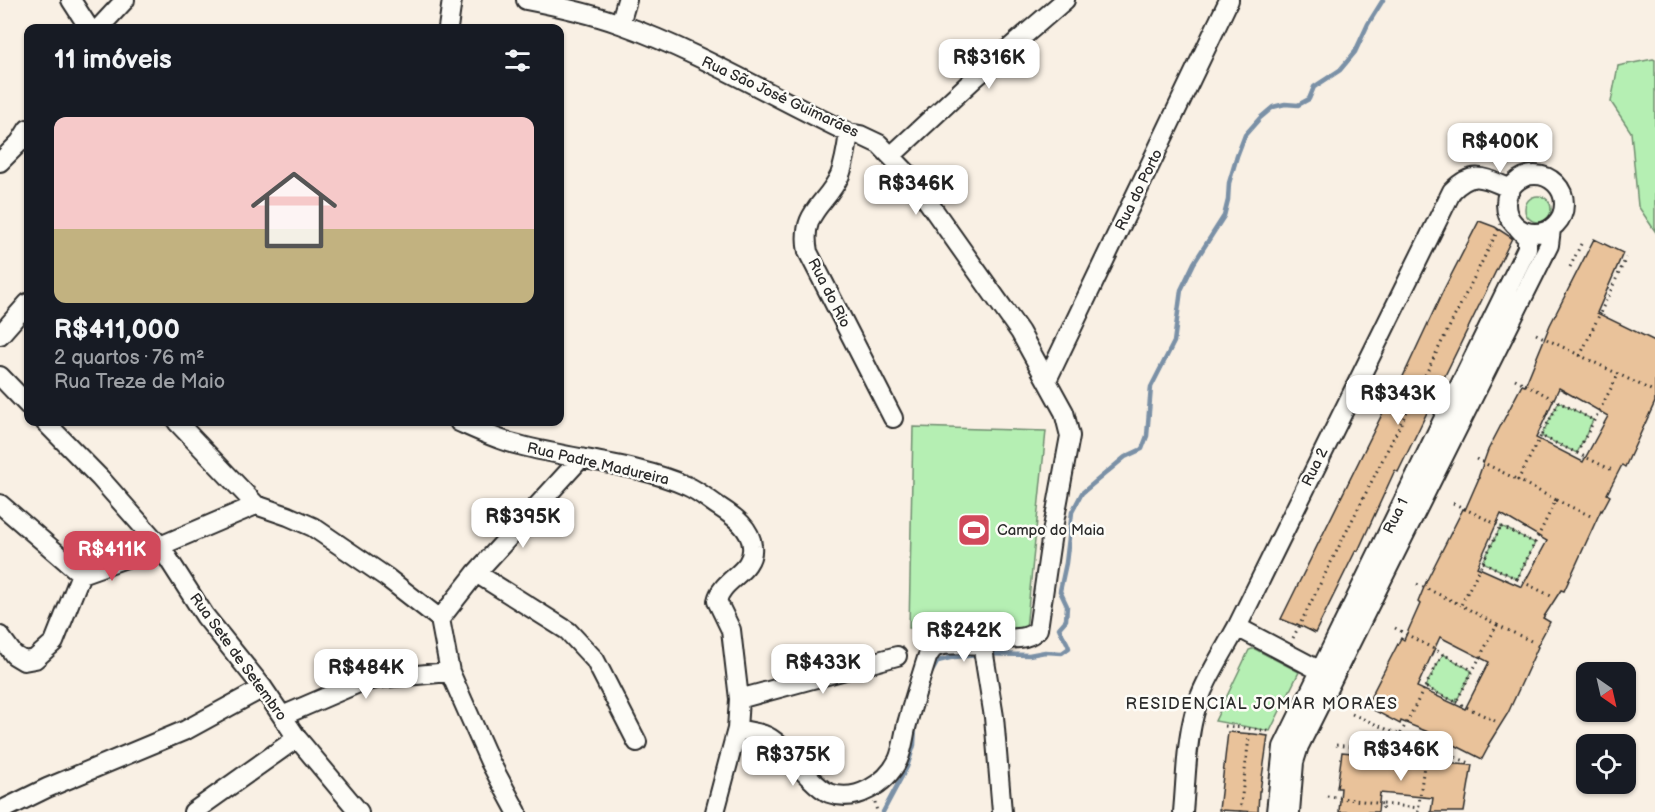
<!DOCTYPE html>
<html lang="pt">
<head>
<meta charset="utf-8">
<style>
  :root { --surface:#171b24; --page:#20242c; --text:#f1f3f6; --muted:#9ea1a6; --line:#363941; --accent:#d1495b }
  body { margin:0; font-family:"Balsamiq Sans",sans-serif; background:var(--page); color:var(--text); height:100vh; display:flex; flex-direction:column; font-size:22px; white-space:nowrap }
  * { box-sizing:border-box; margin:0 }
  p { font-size:20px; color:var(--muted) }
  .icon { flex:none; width:33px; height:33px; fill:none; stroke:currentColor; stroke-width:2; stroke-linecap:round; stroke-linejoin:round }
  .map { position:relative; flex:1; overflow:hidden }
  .sheet { position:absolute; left:24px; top:24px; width:540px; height:402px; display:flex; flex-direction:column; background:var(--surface); border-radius:12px; box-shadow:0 2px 4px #0004 }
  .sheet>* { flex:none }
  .needle { width:39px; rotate:146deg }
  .controls { position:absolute; left:1576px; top:662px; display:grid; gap:12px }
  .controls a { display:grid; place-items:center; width:60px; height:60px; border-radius:12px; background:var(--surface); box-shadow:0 2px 4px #0004; font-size:30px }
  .price { position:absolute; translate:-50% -51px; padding:0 14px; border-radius:12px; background:#fff; color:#222; font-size:20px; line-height:39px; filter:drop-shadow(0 2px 3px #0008) }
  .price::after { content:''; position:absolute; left:50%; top:36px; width:18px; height:14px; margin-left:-9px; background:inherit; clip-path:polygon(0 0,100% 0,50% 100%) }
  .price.current { background:var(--accent); color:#fff }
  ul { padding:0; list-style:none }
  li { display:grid; align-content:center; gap:12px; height:318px; padding:0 30px }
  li+li { border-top:2px solid var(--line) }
  li span { display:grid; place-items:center; height:186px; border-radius:12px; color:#555 }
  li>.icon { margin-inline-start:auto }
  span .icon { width:108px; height:108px; fill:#fffc; stroke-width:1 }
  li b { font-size:26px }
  h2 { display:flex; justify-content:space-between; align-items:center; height:72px; padding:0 30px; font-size:26px }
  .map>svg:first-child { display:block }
  .green { fill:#b5efb3; stroke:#708d6f; stroke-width:1.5 }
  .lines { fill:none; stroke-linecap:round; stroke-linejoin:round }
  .stream { stroke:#7a90a6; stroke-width:4.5 }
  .building { fill:#e9c29a; stroke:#2b2b2b; stroke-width:1.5; fill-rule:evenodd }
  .minor-casing { stroke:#2b2b2b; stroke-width:22 }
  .path { stroke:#2b2b2b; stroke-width:3; stroke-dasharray:1.5 4.5; stroke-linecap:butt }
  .minor { stroke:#fdfcf7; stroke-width:18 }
  .labels { text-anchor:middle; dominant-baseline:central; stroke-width:5; stroke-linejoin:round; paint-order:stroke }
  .street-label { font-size:15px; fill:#2b2b2b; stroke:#fdfcf7 }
  .poi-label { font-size:15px; fill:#2b2b2b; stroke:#fdfcf7; text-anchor:start }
  .neighbourhood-label { font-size:16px; letter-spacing:1.5px; fill:#2b2b2b; stroke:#fdfcf7 }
</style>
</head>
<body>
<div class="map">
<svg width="1655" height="812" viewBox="0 0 1655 812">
  <rect width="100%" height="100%" fill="#f9f0e4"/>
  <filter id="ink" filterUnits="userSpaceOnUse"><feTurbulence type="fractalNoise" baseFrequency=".0167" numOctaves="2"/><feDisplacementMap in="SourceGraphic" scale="12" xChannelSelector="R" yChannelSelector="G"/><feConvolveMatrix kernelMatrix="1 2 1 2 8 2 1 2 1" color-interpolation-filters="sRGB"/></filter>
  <g filter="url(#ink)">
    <!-- green -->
    <path class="green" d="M1653 59 1655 60V231L1638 206 1631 132 1611 102 1618 66Z
      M1525 209a13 13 0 1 1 26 0a13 13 0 1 1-26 0Z
      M1559 402 1593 420 1577 453 1541 436Z
      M913 427 1046 431 1026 629 909 628Z
      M1501 526 1535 543 1517 579 1483 562Z
      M1252 649H1255L1299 672 1270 731 1215 721 1249 650Z
      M1443 654 1472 671 1456 702 1425 687Z"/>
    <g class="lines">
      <!-- stream -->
      <path class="stream" d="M988 654 1029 655 1045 652 1062 653 1069 648C1067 640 1062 636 1059 628L1066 620 1067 606 1060 591 1066 563 1072 512 1082 493 1125 457 1142 449 1147 436 1151 387 1174 342 1181 290 1194 263 1224 216 1228 200 1229 183 1237 156 1245 135 1260 118 1273 107 1285 104 1298 105 1309 99 1314 87 1340 70 1355 52 1368 24 1383 0
        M930 675 938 661 954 657 979 655
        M883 812 907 767 914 745 915 726"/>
    </g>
    <!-- building -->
    <path class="building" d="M1479 221 1495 227 1512 238 1398 472 1395 470 1358 551 1356 550 1315 633 1297 624 1296 625 1281 619 1397 384 1399 385 1444 289Z
      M1594 239 1623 253 1597 313 1655 341V402L1625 467 1622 465 1607 494 1610 496 1602 511 1601 510 1564 591 1561 590 1543 618 1550 622 1537 646 1538 647 1508 713 1488 745 1489 746 1482 759 1433 734 1401 721 1400 724 1366 706 1401 638 1404 640 1420 604 1418 602 1427 580 1463 509 1465 510 1479 478H1478L1488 450 1522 385 1525 386 1550 325ZM1559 388 1608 416 1583 462 1536 438ZM1501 514 1547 541 1522 587 1477 567ZM1440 637 1489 662 1465 709 1417 687Z
      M1228 732 1254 734 1268 736 1260 791H1259L1258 812 1219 810Z
      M1342 752 1421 760V762L1472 765 1464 812H1431L1433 798 1380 793 1378 812H1339L1341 788H1337Z"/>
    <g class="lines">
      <defs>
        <path id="minor" d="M71 0 89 28
          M526 0C557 6 590 13 620 24 699 52 773 97 849 133L860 135 879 144 909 175 1020 332 1064 412 1070 436 1052 533 1038 629C1023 647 994 630 983 649L994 717 1002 812
          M620 24 627 0
          M99 28 125 0
          M448 28 452 0
          M849 133C847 147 845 162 840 175 826 206 800 211 808 252L893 418
          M891 156 975 78 1065 0
          M0 162 20 142 28 129
          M1506 204a29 29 0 1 1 58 0a29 29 0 1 1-58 0Z
          M0 335 28 303
          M0 376 28 405
          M1047 380 1229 0
          M45 422 100 478 160 546 205 616 263 688 297 738 359 812
          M177 422 256 505 288 516 313 527 386 577 440 619 450 672 490 762 517 812
          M459 422C477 430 500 441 519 445 574 460 634 463 687 486 699 491 710 501 721 508 735 517 751 529 752 546 755 572 721 579 717 601L731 630 739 699 737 729 715 812
          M0 504 81 574
          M476 573 568 631 595 660 637 742
          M440 619 476 573 581 458
          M1237 627 1330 676
          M0 636 14 655 24 661 35 659 54 642 81 574 160 546 256 505
          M739 699 897 656
          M282 716 361 682 383 678 450 672
          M737 729C746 731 756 732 764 735 780 740 798 768 811 779 816 784 822 790 829 793 856 803 886 784 898 760 903 749 904 735 907 724 913 702 920 680 927 658 929 654 932 649 936 647 947 642 972 645 984 645
          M0 811 47 788 186 730 263 688
          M193 812 297 738
          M1183 812C1186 780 1186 746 1194 715 1201 686 1223 653 1237 627L1452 191C1474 168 1486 179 1511 189
          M1276 812 1283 747 1527 248V238L1518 228
          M1290 812 1294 762 1299 746 1549 245 1551 229"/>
      </defs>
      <!-- minor casing -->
      <use href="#minor" class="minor-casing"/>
      <!-- path -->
      <path class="path" d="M1570 267 1582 242
        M1536 334 1655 392
        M1580 356 1626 258
        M1515 379 1593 420
        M1559 402 1541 436 1577 453 1618 375
        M1577 453 1614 471
        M1476 459 1518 480
        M1556 500 1593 517
        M1453 503 1535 543
        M1483 562 1501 526
        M1517 579 1553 597
        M1417 584 1461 605
        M1497 625 1531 641
        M1395 628 1443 654
        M1293 638 1501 224
        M1425 687 1443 654 1472 670
        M1456 702 1495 721
        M1352 714 1400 735 1425 687 1456 702 1497 625 1461 605 1483 562 1517 579 1556 500 1518 480 1541 436
        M1225 726 1270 731
        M1400 735 1472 764
        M1336 745 1425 757 1418 812
        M1327 796 1383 804 1382 812
        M875 802 877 812
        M1383 804 1419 808
        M1240 812 1250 729"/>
      <!-- minor -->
      <use href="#minor" class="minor"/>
    </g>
  </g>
  <!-- icons -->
  <defs>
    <symbol id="stadium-square" viewBox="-11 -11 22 22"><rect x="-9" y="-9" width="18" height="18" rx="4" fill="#d1495b" stroke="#fdfcf7"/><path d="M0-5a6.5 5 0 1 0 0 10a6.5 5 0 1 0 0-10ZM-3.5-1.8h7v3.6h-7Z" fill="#fff"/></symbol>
  </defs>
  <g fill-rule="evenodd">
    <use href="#stadium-square" x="955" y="511" width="38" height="38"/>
  </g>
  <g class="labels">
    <!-- street labels -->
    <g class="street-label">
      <text transform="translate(780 97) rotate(25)">Rua São José Guimarães</text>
      <text transform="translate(1139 190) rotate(-64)">Rua do Porto</text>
      <text transform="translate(829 293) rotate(63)">Rua do Rio</text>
      <text transform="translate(598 464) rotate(13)">Rua Padre Madureira</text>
      <text transform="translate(1315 467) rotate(-64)">Rua 2</text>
      <text transform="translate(1396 516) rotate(-64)">Rua 1</text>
      <text transform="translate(238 657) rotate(54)">Rua Sete de Setembro</text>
    </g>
    <!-- poi labels -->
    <g class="poi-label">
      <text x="997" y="530">Campo do Maia</text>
    </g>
    <!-- neighbourhood labels -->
    <g class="neighbourhood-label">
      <text x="1262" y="704">RESIDENCIAL JOMAR MORAES</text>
    </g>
  </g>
</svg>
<div class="controls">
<a><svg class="needle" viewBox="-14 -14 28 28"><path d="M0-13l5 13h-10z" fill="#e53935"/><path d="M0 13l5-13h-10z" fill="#9ea1a6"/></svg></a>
<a><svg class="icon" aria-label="locate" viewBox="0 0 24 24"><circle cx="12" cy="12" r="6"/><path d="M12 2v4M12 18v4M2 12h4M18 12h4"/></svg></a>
</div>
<b class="price" style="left:989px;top:90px">R$316K</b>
<b class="price" style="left:1500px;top:174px">R$400K</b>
<b class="price" style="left:916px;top:216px">R$346K</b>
<b class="price" style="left:1398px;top:426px">R$343K</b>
<b class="price" style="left:523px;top:549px">R$395K</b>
<b class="price current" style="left:112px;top:582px">R$411K</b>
<b class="price" style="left:964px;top:663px">R$242K</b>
<b class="price" style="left:823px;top:695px">R$433K</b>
<b class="price" style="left:366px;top:700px">R$484K</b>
<b class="price" style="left:1401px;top:782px">R$346K</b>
<b class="price" style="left:793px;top:787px">R$375K</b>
<section class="sheet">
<h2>11 imóveis<svg class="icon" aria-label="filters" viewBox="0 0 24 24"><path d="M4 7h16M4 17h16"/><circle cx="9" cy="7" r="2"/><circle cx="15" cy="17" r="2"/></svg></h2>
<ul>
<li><span style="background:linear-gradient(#f6c9c9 60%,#c2b280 0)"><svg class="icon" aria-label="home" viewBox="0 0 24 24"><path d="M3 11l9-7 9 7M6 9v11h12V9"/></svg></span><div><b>R$411,000</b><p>2 quartos · 76 m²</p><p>Rua Treze de Maio</p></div></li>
</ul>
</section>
</div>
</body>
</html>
